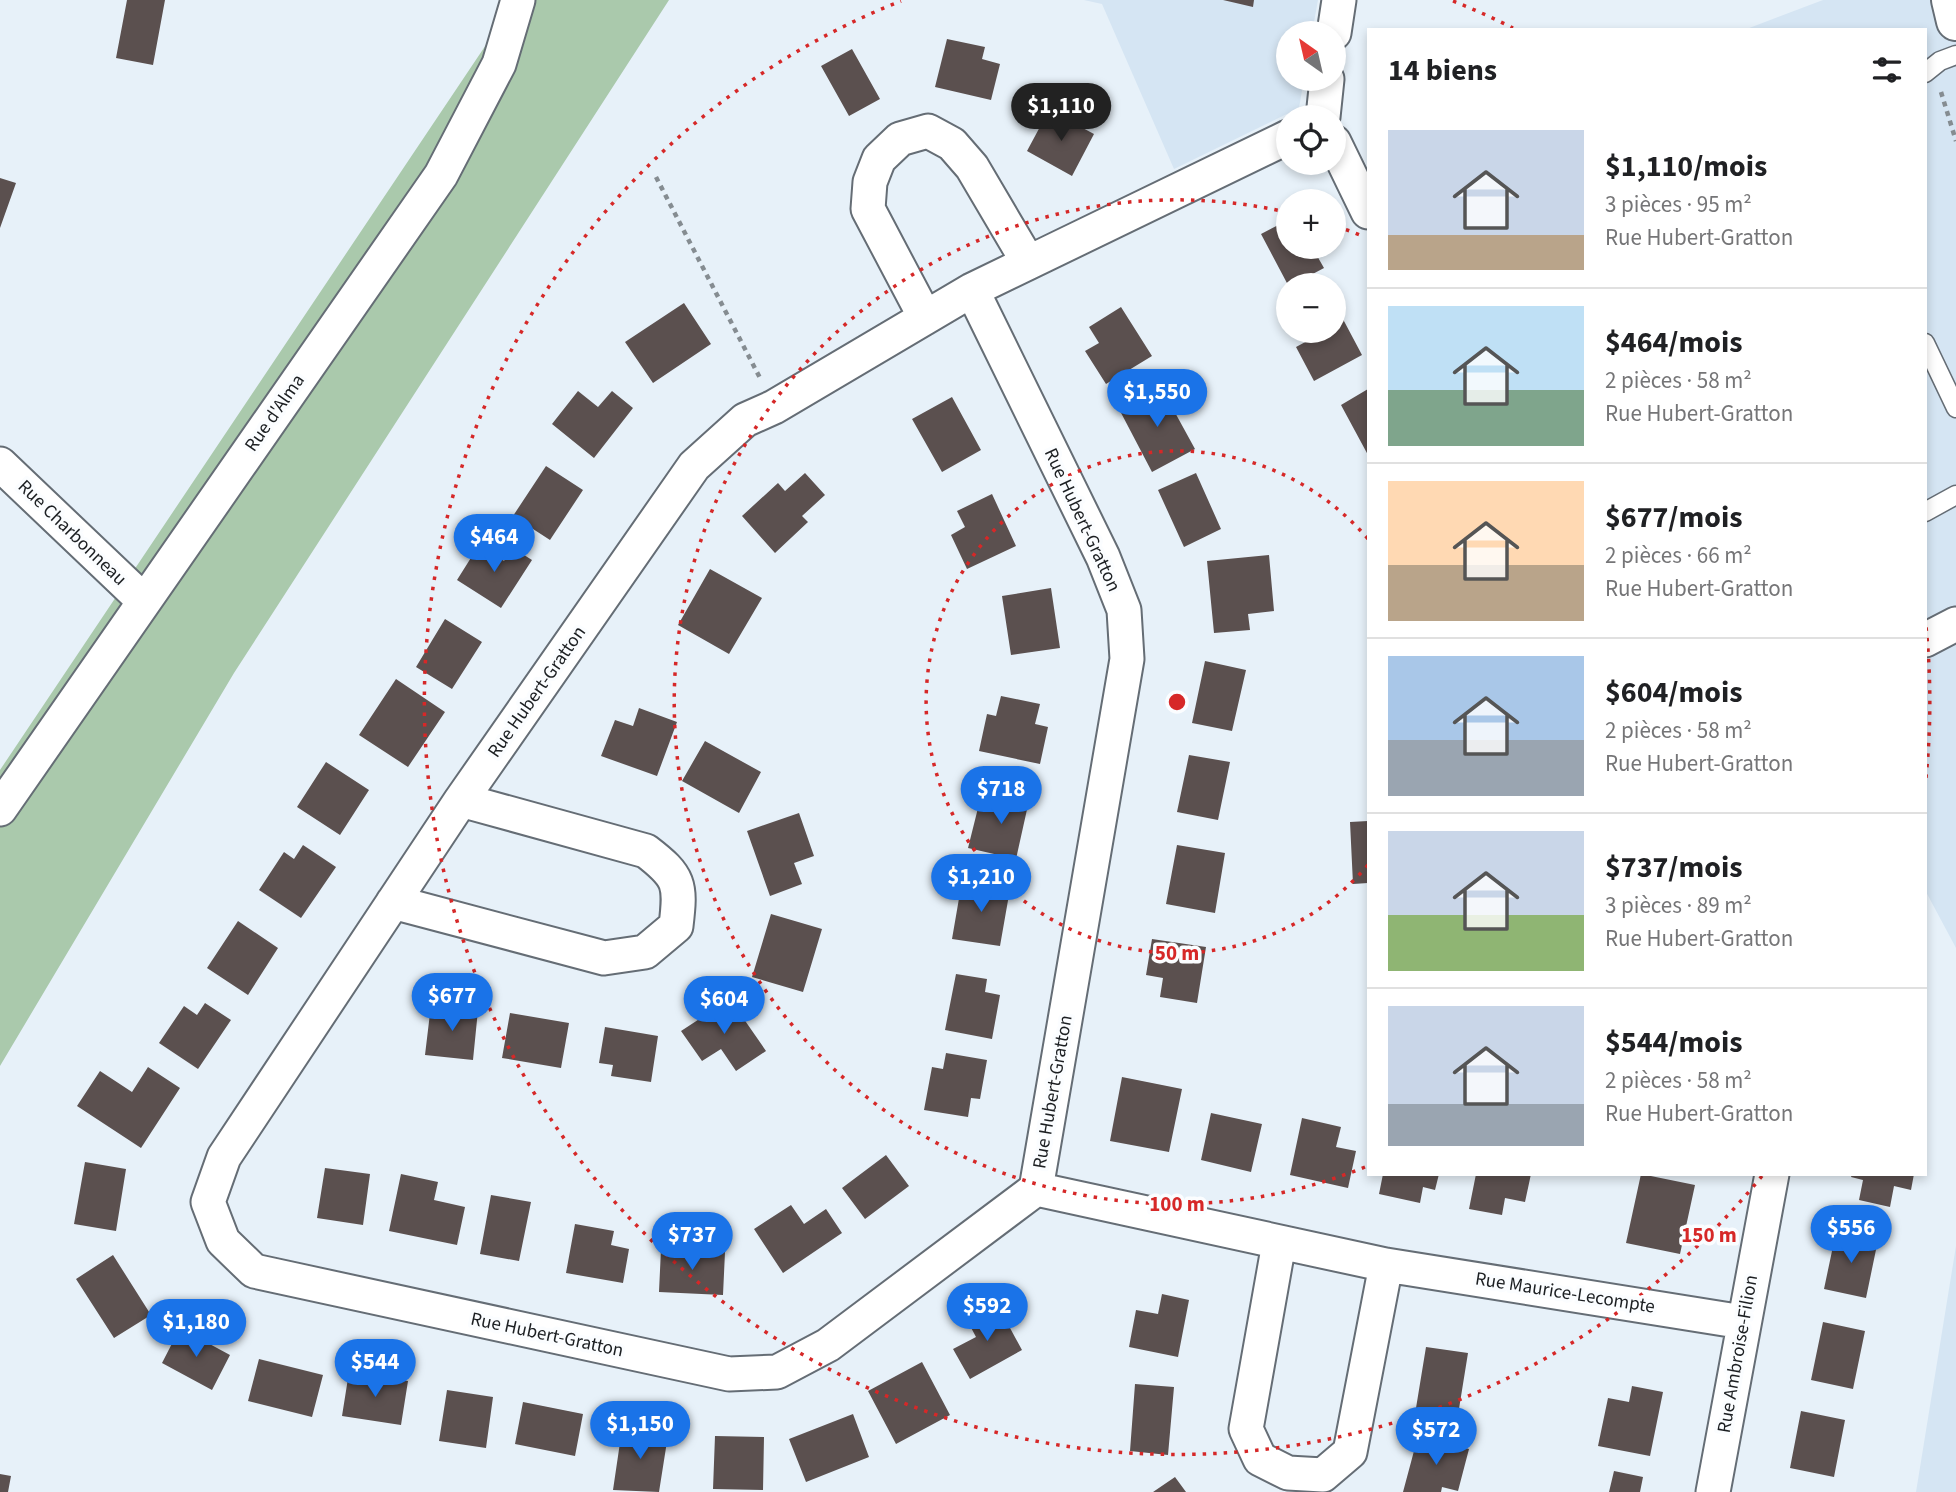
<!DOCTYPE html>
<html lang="fr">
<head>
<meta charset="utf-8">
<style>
  :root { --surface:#fff; --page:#f6f6f6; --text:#202124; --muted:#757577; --line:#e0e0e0; --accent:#1a73e8 }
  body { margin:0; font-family:"Source Sans 3",sans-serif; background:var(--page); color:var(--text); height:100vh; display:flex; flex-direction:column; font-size:26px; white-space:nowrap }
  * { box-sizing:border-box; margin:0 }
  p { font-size:23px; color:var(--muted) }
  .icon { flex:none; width:38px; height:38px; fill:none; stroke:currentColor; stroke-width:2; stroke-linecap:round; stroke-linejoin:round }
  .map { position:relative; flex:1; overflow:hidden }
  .panel { position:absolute; left:1367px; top:28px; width:560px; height:1148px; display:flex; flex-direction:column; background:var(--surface); border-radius:0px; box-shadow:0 4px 10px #0003 }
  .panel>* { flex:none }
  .needle { width:46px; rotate:326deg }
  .fabs { position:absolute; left:1276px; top:21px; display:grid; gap:14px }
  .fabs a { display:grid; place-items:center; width:70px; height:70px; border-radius:50%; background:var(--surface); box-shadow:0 4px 10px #0003; font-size:35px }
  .price { position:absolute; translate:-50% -60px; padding:0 16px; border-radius:24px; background:var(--accent); color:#fff; font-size:23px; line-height:46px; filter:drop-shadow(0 2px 4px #0008) }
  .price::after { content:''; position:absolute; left:50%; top:42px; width:21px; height:16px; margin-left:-10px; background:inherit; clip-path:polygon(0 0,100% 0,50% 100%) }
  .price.on { background:#222; color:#fff }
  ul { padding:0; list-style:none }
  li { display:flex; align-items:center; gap:21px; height:175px; padding:0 21px }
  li+li { border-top:2px solid var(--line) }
  li span { display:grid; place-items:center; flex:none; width:196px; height:140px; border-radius:0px; color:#555 }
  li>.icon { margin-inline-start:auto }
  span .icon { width:84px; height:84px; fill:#fffc; stroke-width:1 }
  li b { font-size:30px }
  h2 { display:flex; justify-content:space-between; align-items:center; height:84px; padding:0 21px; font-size:30px }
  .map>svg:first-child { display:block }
  .built { fill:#d5e5f3 }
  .forest { fill:#aac9ac }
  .building { fill:#5b504f }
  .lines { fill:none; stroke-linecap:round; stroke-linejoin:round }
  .service-casing { stroke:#656d75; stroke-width:21 }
  .minor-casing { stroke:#656d75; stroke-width:37 }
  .tertiary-casing { stroke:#656d75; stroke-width:42 }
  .path { stroke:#858c91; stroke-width:4.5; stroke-dasharray:5 5; stroke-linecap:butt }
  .service { stroke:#fff; stroke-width:18 }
  .minor { stroke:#fff; stroke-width:33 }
  .tertiary { stroke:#fff; stroke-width:38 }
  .ring { fill:none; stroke:#d62828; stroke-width:3.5; stroke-dasharray:3.5 7 }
  .labels { text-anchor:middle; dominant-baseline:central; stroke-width:7; stroke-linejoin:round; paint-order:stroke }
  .street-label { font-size:19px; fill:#1c1f22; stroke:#fbfdff }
  .centre { fill:#d62828; stroke:#fbfdff; stroke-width:3.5 }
  .ring-label { font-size:21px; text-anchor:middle; font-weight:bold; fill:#d62828; stroke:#fbfdff; stroke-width:7; stroke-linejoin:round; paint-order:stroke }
</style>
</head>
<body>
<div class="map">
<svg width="1956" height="1492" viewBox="0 0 1956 1492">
  <rect width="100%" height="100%" fill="#e7f1f9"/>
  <!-- built -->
  <path class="built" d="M1084 0H1318L1312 33H1288V79H1304L1299 108 1174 169 1102 4Z
    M1823 0H1956V948L1925 890V30H1744Z
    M1956 1246V1492H1916Z"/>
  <!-- forest -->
  <path class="forest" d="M516 0H669L234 673 0 1066V770Z"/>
  <!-- building -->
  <path class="building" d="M127 0H165L153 65 116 58Z
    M1223 0H1254L1253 7Z
    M947 39 985 47 982 59 1000 64 991 100 935 87Z
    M852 49 880 99 849 116 821 66Z
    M1049 110 1094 134 1072 176 1027 151Z
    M0 178 16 183 0 228Z
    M1288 220V247H1312L1324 268 1292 285H1288L1261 234Z
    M684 303 711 344 653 383 625 342Z
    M1336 306 1362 355 1314 381 1296 347 1309 340 1304 331H1334V308Z
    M1121 307 1152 356 1106 384 1085 351 1099 343 1089 327Z
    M1161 387 1195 449 1152 472 1119 409Z
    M1368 389V455L1341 405Z
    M578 391 598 407 612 391 633 408 594 458 552 424Z
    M952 397 981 450 942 472 912 419Z
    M546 466 583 490 550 540 513 516Z
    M805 473 825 495 802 516 808 522 775 553 742 516 778 483 785 491Z
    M1196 473 1221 529 1184 547 1158 490Z
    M992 494 1016 546 967 569 951 535 965 527 957 511Z
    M479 545 504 561 513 548 532 560 501 608 457 580Z
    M1269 555 1274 611 1248 614 1250 630 1214 633 1207 561Z
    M710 569 762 598 729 654 678 625Z
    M1051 588 1060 648 1011 655 1002 596Z
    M445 619 482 642 452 689 416 667Z
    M1205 661 1246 670 1232 731 1192 723Z
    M396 679 445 712 408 767 359 735Z
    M1001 696 1040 704 1035 724 1048 727 1040 764 979 751 987 714 996 716Z
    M639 708 677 722 657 776 601 756 615 720 633 726Z
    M705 741 761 772 739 813 682 781Z
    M1189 755 1230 762 1218 820 1177 812Z
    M326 762 369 790 340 835 297 807Z
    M1003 790 1030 796 1016 859 968 848 979 804 999 809Z
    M799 813 814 856 794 863 802 884 770 896 747 831Z
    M1368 821V883L1353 884 1350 822Z
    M303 845 336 867 301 918 259 890 284 852 294 859Z
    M1177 845 1225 853 1215 913 1166 904Z
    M962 881 1010 889 1000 946 952 939Z
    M771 914 822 929 803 992 752 977Z
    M238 921 278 948 248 995 207 968Z
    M1152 939 1206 947 1197 1003 1160 997 1163 978 1146 975Z
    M956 974 987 979 985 992 1000 995 992 1039 945 1030Z
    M730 999 766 1051 736 1071 721 1049 702 1061 681 1031Z
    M205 1003 231 1020 198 1069 159 1043 184 1006 197 1015Z
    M431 1005 478 1010 473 1060 425 1055Z
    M510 1013 569 1023 561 1068 502 1058Z
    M605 1027 658 1036 651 1082 611 1076 613 1065 599 1063Z
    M946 1053 987 1060 980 1099 971 1098 968 1117 924 1110 932 1067 943 1069Z
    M148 1067 180 1088 141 1148 77 1106 100 1071 132 1092Z
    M1122 1077 1182 1089 1169 1152 1110 1141Z
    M1211 1113 1262 1124 1251 1172 1201 1160Z
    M1302 1118 1341 1127 1336 1147 1356 1151 1348 1188 1290 1175Z
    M886 1155 909 1186 865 1219 842 1188Z
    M85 1162 126 1169 116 1231 74 1224Z
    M325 1168 370 1174 363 1225 317 1218Z
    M401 1174 438 1182 434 1200 465 1207 457 1245 389 1231Z
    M1383 1174H1439L1435 1190 1423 1187 1420 1203 1379 1194Z
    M1476 1174H1531L1525 1202 1505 1198 1502 1215 1469 1209Z
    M1641 1174 1695 1185 1680 1254 1626 1243Z
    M1852 1174H1914L1911 1190 1894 1186 1890 1207 1859 1200 1863 1180 1851 1177Z
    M491 1195 531 1202 519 1261 480 1254Z
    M791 1205 804 1224 826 1209 842 1233 783 1273 754 1229Z
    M575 1224 614 1231 611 1245 629 1249 623 1283 566 1273Z
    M1836 1232 1878 1240 1866 1298 1824 1289Z
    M661 1249 725 1252 723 1295 659 1292Z
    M113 1255 151 1315 114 1338 76 1279Z
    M1162 1294 1189 1300 1178 1357 1129 1347 1136 1310 1158 1314Z
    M997 1304 1022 1350 970 1379 953 1349 976 1337 967 1320Z
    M1823 1322 1865 1331 1853 1389 1811 1380Z
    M180 1328 230 1355 212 1390 162 1363Z
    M1426 1347 1468 1353 1458 1415 1416 1408Z
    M259 1359 323 1375 312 1417 248 1401Z
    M922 1362 950 1415 896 1444 868 1391Z
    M349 1372 408 1381 401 1425 342 1416Z
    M1135 1384 1174 1387 1168 1455 1130 1451Z
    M1632 1386 1663 1392 1650 1456 1598 1446 1608 1398 1629 1402Z
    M447 1390 493 1397 486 1448 439 1441Z
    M523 1402 583 1414 575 1456 515 1444Z
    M1801 1411 1845 1420 1834 1477 1790 1468Z
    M853 1414 869 1457 806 1482 789 1439Z
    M622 1429 668 1435 659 1492 613 1490Z
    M715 1436 764 1437 763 1490 713 1489Z
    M1418 1436 1469 1449 1458 1491 1442 1487 1441 1492H1403Z
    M1614 1471 1643 1477 1640 1492H1609Z
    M0 1474 11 1476 8 1492H0Z
    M1175 1477 1186 1492H1153Z"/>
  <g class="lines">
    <defs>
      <path id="service" d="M1925 73 1940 61 1956 55
        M1925 343 1956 408
        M1925 512 1956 495"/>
      <path id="minor" d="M1334 33 1339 0
        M1323 117 1327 79
        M1334 142 1368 212
        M972 290 1103 557 1124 610 1127 659 1036 1189 828 1345 777 1372 729 1374 254 1271 223 1241 208 1202 224 1157 461 800 694 466 745 420 774 407 972 290 1288 137
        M925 317 868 209 870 182 879 159 900 139 928 131 952 144 972 167 1028 262
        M0 464 144 601
        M1925 640 1956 624
        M0 809 441 175 499 64 518 0
        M393 902 604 958 645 952 676 926C681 884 680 877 646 851L461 800
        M1036 1189 1386 1265 1743 1322
        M1279 1243 1246 1429 1260 1459 1288 1473 1323 1475 1350 1452 1386 1265
        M1713 1492 1772 1174"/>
      <path id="tertiary" d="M1951 0 1956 21"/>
    </defs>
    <!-- service casing -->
    <use href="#service" class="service-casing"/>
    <!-- minor casing -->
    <use href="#minor" class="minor-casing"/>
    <!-- tertiary casing -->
    <use href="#tertiary" class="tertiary-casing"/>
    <!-- path -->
    <path class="path" d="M1941 92 1956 141
      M656 177 760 378"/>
    <!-- service -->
    <use href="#service" class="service"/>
    <!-- minor -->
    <use href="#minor" class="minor"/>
    <!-- tertiary -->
    <use href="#tertiary" class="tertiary"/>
  </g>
  <!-- distance rings -->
  <g class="ring">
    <path d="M1368 865A251 251 0 1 1 1368 539"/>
    <path d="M1365 1167A502 502 0 1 1 1286 212M1336 226A502 502 0 0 1 1365 237"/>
    <path d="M1762 1176A753 753 0 1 1 901 1M1453 1A753 753 0 0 1 1513 28M1925 617A753 753 0 0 1 1925 787"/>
  </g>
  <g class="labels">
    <!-- street labels -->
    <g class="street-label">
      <text transform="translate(275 413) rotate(-55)">Rue d'Alma</text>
      <text transform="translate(1082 520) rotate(65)">Rue Hubert-Gratton</text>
      <text transform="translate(72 533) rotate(44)">Rue Charbonneau</text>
      <text transform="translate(537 692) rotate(-55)">Rue Hubert-Gratton</text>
      <text transform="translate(1053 1092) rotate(-80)">Rue Hubert-Gratton</text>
      <text transform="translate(1565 1293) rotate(9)">Rue Maurice-Lecompte</text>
      <text transform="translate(547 1335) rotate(12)">Rue Hubert-Gratton</text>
      <text transform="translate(1738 1354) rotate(-80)">Rue Ambroise-Filion</text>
    </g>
  </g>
  <circle cx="1177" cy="702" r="10" class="centre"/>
  <g class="ring-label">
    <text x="1177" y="960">50 m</text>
    <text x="1177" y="1211">100 m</text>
    <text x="1709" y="1242">150 m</text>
  </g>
</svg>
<div class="fabs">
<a><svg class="needle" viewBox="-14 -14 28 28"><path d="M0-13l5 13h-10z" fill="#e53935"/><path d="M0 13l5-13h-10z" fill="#757577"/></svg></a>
<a><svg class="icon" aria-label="locate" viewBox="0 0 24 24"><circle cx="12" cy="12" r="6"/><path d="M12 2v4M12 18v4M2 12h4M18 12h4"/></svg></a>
<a>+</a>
<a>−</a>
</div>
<b class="price on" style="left:1061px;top:143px">$1,110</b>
<b class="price" style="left:1157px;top:429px">$1,550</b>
<b class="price" style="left:494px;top:574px">$464</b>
<b class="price" style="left:1001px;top:826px">$718</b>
<b class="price" style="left:981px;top:914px">$1,210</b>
<b class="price" style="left:452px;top:1033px">$677</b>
<b class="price" style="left:724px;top:1036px">$604</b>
<b class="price" style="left:1851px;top:1265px">$556</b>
<b class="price" style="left:692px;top:1272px">$737</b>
<b class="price" style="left:987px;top:1343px">$592</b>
<b class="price" style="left:196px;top:1359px">$1,180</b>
<b class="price" style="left:375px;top:1399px">$544</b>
<b class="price" style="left:640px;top:1461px">$1,150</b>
<b class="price" style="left:1436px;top:1467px">$572</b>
<section class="panel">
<h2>14 biens<svg class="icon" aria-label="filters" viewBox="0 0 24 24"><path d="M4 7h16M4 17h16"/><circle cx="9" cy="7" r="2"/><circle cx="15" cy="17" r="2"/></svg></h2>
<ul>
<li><span style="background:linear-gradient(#c9d6e8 75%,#b9a48a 0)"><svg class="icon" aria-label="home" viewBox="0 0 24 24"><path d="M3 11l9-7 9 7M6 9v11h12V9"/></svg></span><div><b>$1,110/mois</b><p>3 pièces · 95 m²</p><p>Rue Hubert-Gratton</p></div></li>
<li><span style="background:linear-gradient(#bfe0f5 60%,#7fa58c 0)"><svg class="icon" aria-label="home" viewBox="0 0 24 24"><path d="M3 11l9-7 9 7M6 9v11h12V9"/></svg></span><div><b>$464/mois</b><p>2 pièces · 58 m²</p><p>Rue Hubert-Gratton</p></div></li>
<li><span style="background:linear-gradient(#ffd9b3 60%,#b9a48a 0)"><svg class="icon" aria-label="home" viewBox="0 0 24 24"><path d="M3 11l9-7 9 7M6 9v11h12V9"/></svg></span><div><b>$677/mois</b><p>2 pièces · 66 m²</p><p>Rue Hubert-Gratton</p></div></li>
<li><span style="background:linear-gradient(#a9c7e8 60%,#9aa5b1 0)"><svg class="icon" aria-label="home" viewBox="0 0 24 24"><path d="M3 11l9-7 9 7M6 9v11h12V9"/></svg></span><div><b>$604/mois</b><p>2 pièces · 58 m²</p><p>Rue Hubert-Gratton</p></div></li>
<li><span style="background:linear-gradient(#c9d6e8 60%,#8fb573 0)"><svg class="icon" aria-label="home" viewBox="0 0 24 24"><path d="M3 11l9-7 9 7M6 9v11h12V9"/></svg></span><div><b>$737/mois</b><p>3 pièces · 89 m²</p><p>Rue Hubert-Gratton</p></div></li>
<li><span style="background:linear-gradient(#c9d6e8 70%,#9aa5b1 0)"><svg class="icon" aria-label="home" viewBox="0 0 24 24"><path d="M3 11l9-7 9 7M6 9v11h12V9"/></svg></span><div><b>$544/mois</b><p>2 pièces · 58 m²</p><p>Rue Hubert-Gratton</p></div></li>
</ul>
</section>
</div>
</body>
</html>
